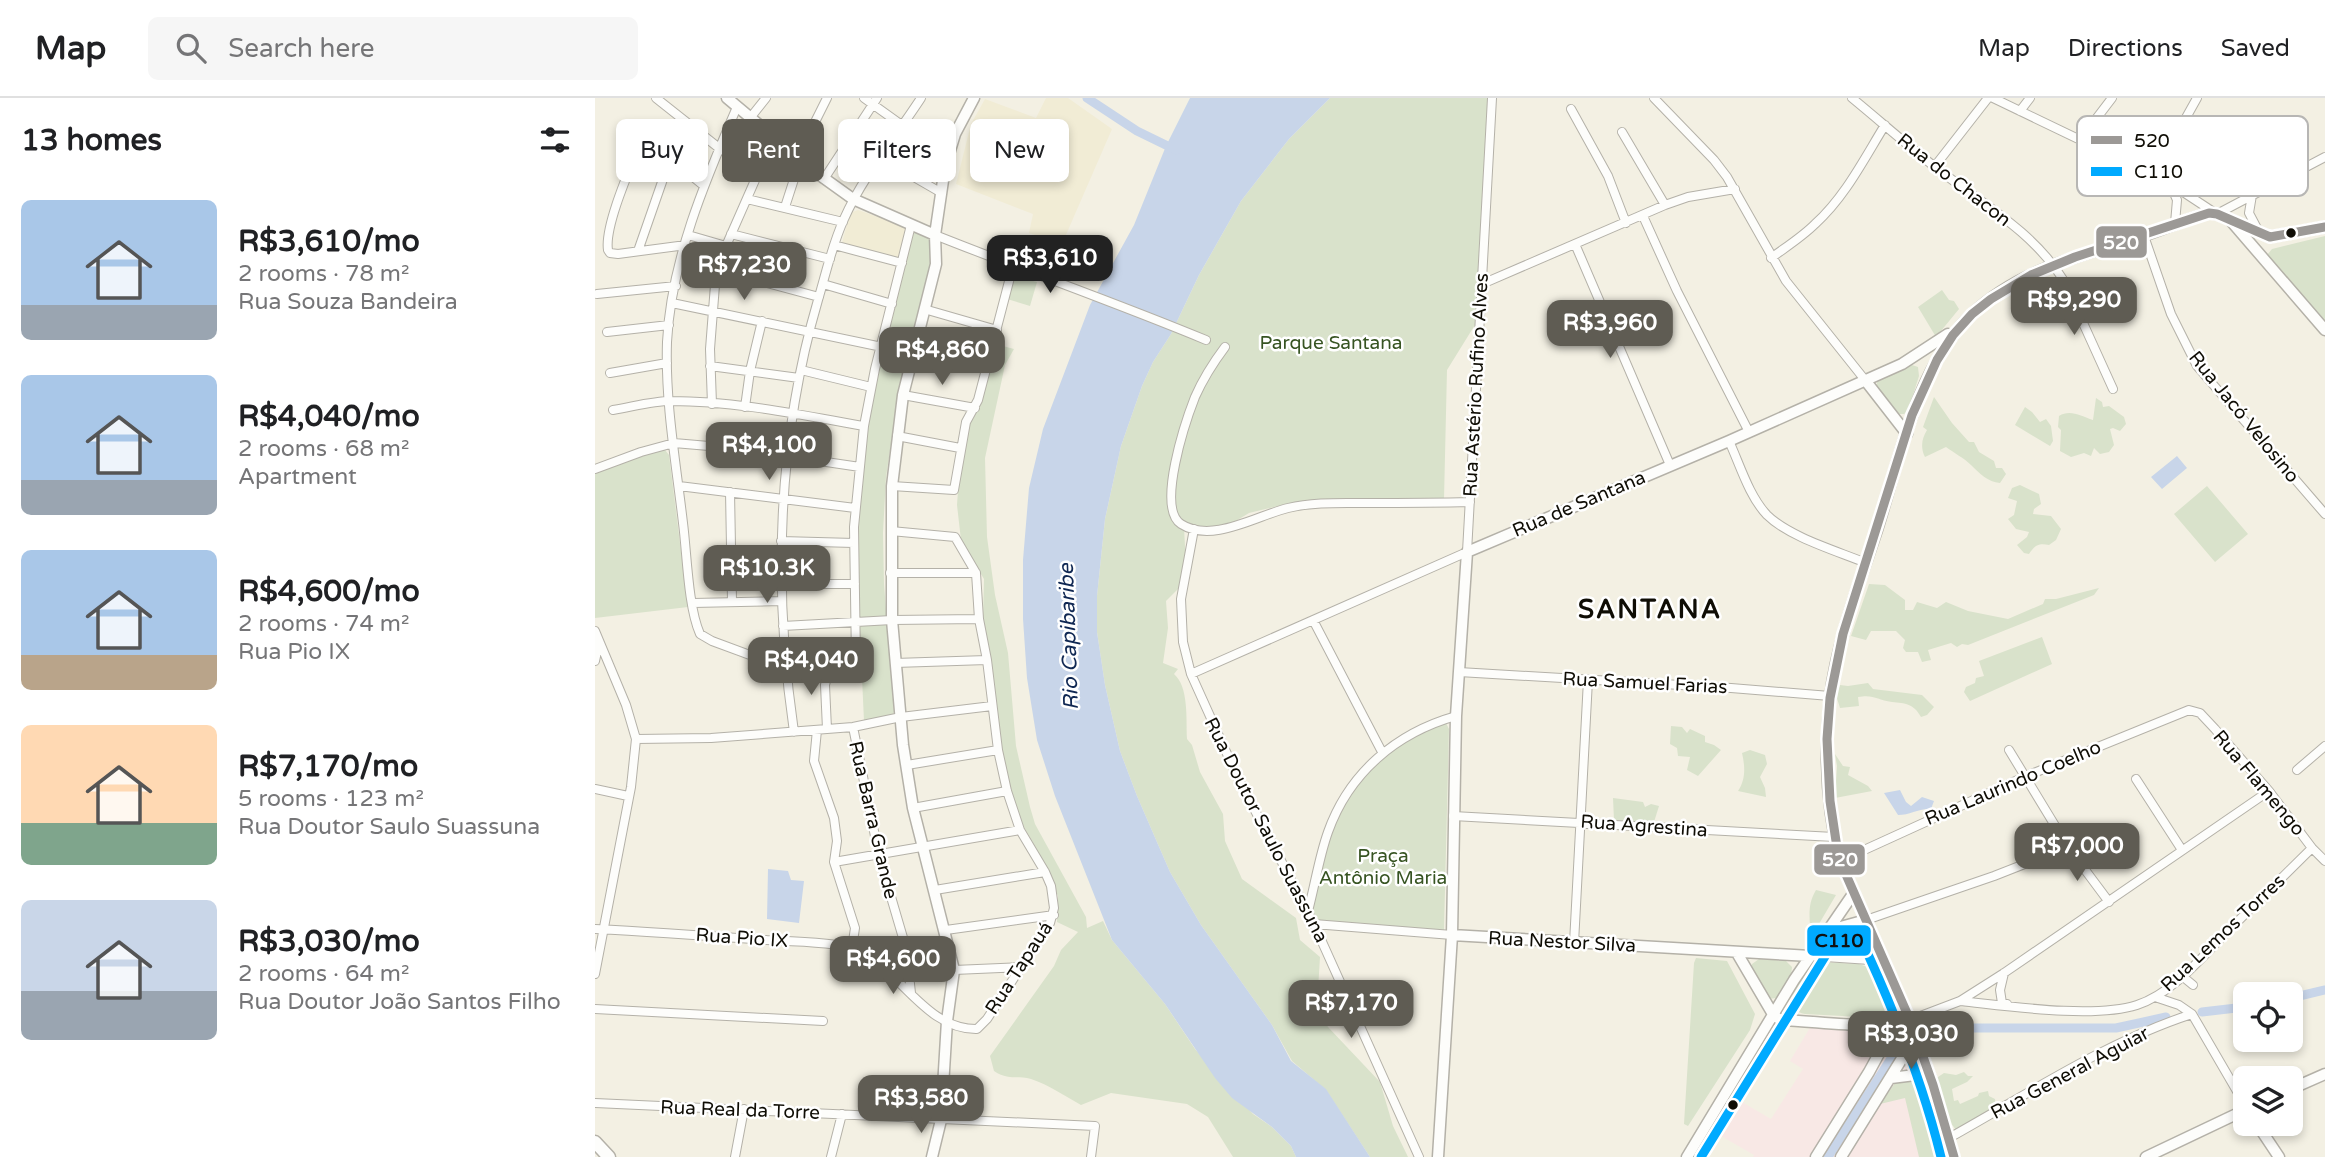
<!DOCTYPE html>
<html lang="en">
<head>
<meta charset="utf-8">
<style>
  :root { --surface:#fff; --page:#f6f6f6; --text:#202124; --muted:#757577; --line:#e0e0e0; --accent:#5f5c53 }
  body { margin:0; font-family:"Varela Round",sans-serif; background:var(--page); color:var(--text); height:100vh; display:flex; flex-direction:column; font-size:26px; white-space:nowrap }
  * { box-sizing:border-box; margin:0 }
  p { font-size:23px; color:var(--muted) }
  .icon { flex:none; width:38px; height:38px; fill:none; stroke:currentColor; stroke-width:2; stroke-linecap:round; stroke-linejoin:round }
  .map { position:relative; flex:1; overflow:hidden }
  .drawer { display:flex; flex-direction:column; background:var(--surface); width:595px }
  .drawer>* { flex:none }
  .guide { position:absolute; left:21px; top:21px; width:665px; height:63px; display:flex; gap:14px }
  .buttons { position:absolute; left:1638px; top:884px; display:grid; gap:14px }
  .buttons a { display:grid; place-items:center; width:70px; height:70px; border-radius:10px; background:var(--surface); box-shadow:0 4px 10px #0003; font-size:35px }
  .price { position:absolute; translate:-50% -60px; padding:0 16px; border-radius:14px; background:var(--accent); color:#fff; font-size:23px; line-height:46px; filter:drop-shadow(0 2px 4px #0008) }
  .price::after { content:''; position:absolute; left:50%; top:42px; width:21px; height:16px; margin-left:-10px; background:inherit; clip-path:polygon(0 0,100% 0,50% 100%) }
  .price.on { background:#222; color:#fff }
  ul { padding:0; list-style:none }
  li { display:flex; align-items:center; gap:21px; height:175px; padding:0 21px }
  li span { display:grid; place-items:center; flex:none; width:196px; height:140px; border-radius:10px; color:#555 }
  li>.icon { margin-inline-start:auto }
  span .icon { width:84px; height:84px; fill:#fffc; stroke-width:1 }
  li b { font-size:30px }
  h2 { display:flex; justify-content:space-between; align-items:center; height:84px; padding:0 21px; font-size:30px }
  .chip { padding:0 24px; border-radius:10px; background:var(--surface); box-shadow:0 4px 10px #0003; font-size:24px; line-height:63px }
  .chip.on { background:var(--accent); color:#fff }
  header { display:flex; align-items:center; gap:42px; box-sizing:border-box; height:98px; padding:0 35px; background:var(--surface); border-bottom:2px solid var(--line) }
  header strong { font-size:33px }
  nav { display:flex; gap:38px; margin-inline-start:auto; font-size:24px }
  .search { width:490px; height:63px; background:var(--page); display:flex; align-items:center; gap:18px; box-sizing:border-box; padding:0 24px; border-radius:10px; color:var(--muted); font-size:26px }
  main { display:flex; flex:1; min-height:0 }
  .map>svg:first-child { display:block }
  .commercial { fill:#f8e8e5 }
  .built { fill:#f1ecd5 }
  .green { fill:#d9e2cb }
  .water { fill:#c8d5e9 }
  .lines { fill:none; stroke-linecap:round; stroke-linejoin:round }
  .canal { stroke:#c8d5e9; stroke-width:9 }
  .street-casing { stroke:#b4b1a8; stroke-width:10 }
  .secondary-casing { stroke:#b4b1a8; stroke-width:13 }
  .primary-casing { stroke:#b4b1a8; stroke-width:15 }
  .street { stroke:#fdfdfb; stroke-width:8 }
  .secondary { stroke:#fdfdfb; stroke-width:10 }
  .primary { stroke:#fdfdfb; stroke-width:12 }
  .bus-1-casing { stroke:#fff; stroke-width:14 }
  .bus-2-casing { stroke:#fff; stroke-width:14 }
  .bus-1 { stroke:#9c9996; stroke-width:9 }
  .bus-2 { stroke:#0af; stroke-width:9 }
  .bus-dot { fill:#0f0d05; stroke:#fff; stroke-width:2.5 }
  .labels { text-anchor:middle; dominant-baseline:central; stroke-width:5; stroke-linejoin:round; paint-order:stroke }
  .street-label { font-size:19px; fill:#0f0d05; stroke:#fff }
  .park-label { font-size:19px; fill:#375422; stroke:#fff }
  .water-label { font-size:21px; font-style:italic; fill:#102853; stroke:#fff }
  .district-label { font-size:26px; font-weight:bold; letter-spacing:2px; fill:#0f0d05; stroke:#fff }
  .key { fill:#fff; stroke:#b7b6b4; stroke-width:2 }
  .key-label { font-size:19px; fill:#0f0d05 }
  .line-badge { stroke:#fff; stroke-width:2.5 }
  .badge-label { font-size:19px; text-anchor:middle; font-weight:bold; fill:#fff }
  .pale-badge-label { font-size:19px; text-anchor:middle; font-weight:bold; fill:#111 }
</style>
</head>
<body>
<header>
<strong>Map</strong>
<div class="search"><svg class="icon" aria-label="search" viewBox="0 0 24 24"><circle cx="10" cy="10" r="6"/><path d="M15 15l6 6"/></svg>Search here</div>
<nav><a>Map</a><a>Directions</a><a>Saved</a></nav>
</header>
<main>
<section class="drawer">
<h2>13 homes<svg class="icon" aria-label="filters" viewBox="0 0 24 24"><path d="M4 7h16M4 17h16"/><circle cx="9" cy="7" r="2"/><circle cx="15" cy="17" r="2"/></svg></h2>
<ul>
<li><span style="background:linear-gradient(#a9c7e8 75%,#9aa5b1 0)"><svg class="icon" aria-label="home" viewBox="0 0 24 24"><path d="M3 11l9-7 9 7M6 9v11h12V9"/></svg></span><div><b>R$3,610/mo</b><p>2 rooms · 78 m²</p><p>Rua Souza Bandeira</p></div></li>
<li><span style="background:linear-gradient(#a9c7e8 75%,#9aa5b1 0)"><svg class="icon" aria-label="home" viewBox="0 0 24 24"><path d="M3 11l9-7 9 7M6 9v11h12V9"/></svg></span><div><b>R$4,040/mo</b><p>2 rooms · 68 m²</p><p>Apartment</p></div></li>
<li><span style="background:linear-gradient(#a9c7e8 75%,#b9a48a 0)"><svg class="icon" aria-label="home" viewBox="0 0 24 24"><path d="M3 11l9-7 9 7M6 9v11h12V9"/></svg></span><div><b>R$4,600/mo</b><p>2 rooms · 74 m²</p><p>Rua Pio IX</p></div></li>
<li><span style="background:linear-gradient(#ffd9b3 70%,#7fa58c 0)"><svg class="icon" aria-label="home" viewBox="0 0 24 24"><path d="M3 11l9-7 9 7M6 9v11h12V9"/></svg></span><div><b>R$7,170/mo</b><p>5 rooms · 123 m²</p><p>Rua Doutor Saulo Suassuna</p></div></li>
<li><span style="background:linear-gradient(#c9d6e8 65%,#9aa5b1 0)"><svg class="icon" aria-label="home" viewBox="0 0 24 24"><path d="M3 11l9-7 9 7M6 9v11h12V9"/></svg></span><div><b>R$3,030/mo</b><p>2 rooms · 64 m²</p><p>Rua Doutor João Santos Filho</p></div></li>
</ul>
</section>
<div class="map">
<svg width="1730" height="1059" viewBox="0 0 1730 1059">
  <rect width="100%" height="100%" fill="#f3f0e3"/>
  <!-- commercial -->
  <path class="commercial" d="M1216 928 1314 937 1320 946 1350 1059H1158L1159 1057 1119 1034 1140 1000 1176 1021 1208 971 1195 963Z"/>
  <!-- built -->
  <path class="built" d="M451 0H473L517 31 467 146 434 135 438 116 361 86 376 26 390 1 441 20Z
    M263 112 312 129 304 160 247 145 255 115Z"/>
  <!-- green -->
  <path class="green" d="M735 0H901L883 222 852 272 849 401 695 405 654 415 631 429 589 430 591 466 594 480 571 503 573 530 568 565 583 571 579 576C594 589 591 621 592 641L597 647 605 674 628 716 630 743 647 781 701 820 705 842 725 859 723 892 725 915 733 929 785 984 798 1028 813 1059H775L731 992 697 963 677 927 606 827 575 774 542 698 525 653 510 587 502 534V498L510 421 526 348 547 288 558 264 576 236 604 177 646 103 694 41Z
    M319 133C337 141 339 142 339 162L305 287 291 379 288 435 289 486 299 614 296 619 269 623 261 451 267 361 280 282Z
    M1730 138V225L1672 157 1677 151Z
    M419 178 442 184 435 208 412 201Z
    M1347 192 1354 202 1359 203 1364 211 1341 239 1323 209Z
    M404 247 419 251 410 267 390 360 392 439 400 497 413 555 421 648 435 709 440 726 491 819 492 830 508 823 517 842 570 906 600 951 658 1016 677 1029 696 1048 701 1059H638L613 1019 592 1006 516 995 486 1007C470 998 454 987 436 981 422 977 414 983 399 973L395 958 459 868 466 852 483 834 462 824 463 798 444 755 418 710 412 685 388 520 389 481 366 442 362 407 366 350 371 325 383 312 389 283Z
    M1317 267 1323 269 1324 278 1313 313 1309 316H1304L1282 291V283Z
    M1339 299 1357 325 1374 344H1379L1384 354 1399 363 1401 370H1407L1411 376 1405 385C1393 384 1384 375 1376 367 1369 360 1359 355 1351 349L1330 359C1325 349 1327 340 1332 332L1328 329Z
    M1501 300 1507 304 1508 309 1514 308 1529 319 1531 326 1525 333 1518 330 1515 331 1519 347 1514 354 1505 356 1499 350 1496 358 1489 355 1476 359 1465 353 1466 332 1463 329 1464 318C1475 311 1486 318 1498 322Z
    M1430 309 1437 314 1445 324 1451 321 1456 328 1458 343 1455 348 1420 327Z
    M70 352 74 357 93 509 0 520V374L49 356Z
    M1425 387 1444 396 1446 406 1439 411 1438 416 1456 418 1466 431 1461 442 1454 447C1444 445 1440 447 1434 456L1429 455 1422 447 1432 439 1434 434 1421 431 1413 421 1419 417 1422 403 1413 400 1417 390Z
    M1612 388 1653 436 1620 464 1579 416Z
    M1274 486 1290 487 1310 502V512H1318L1322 504 1342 510 1351 504 1373 513 1413 521 1448 506 1450 501H1461L1504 490 1499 497 1373 547 1367 546 1362 549 1356 545 1333 552 1336 562 1327 564 1323 554H1311L1308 550 1310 542 1301 533H1276L1271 542 1256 538Z
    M1447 539 1457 566 1375 603 1369 594 1371 589 1380 585 1381 580 1389 578 1384 563Z
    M1273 585 1278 591 1327 597 1339 609 1332 617 1326 619C1319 606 1310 605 1297 604 1282 602 1279 596 1263 599L1264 608 1245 610 1241 597 1245 587 1253 588Z
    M851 625 854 631 849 832 724 823 717 813 735 733 755 695 793 652 842 626Z
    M1076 628 1087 629 1092 635 1095 631 1110 638V644L1119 647 1126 652 1103 678 1092 672 1095 659 1083 658 1082 650 1075 646Z
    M1155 652 1170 657 1172 666 1165 679 1170 690 1171 699 1143 693C1151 681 1150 668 1147 655Z
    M1240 656 1248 668 1255 669 1253 677 1273 688 1277 693 1240 700 1242 668Z
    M1018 700 1048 704 1050 709 1056 706 1064 708 1059 724 1019 722Z
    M1221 792 1241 797 1221 831 1215 828C1214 813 1214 804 1221 792Z
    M1261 828 1271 848 1269 853 1264 856 1230 853 1229 846 1233 836Z
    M1101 860 1132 863 1160 916 1155 932 1093 1028 1089 1026 1099 865Z
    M1164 861 1191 863 1197 869 1196 878 1181 900 1174 901 1156 870 1157 866Z
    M1226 864 1264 866 1278 871C1288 881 1300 902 1294 915L1284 920 1210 916C1180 910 1209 869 1226 864Z
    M1369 974 1373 978H1378L1372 984 1357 991 1359 1003 1363 1002 1365 1006 1383 998 1384 995 1393 993 1394 998 1400 1001 1401 1010 1361 1032 1355 1024 1342 985 1343 979 1349 975 1361 977Z
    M1318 982 1328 989 1346 1059H1324L1310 1000 1285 1006 1300 985Z"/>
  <!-- water -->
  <path class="water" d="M595 0H735L694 41 646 103 604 177 576 236 558 264 547 288 526 348 510 421 502 498V534L510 587 525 653 542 698 575 774 606 827 677 927 696 963 731 991 775 1059H701L696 1048 677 1029 637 1000 620 980 570 906 517 842 460 698 442 642 432 580 428 521V462L434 390 448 331 495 207 539 127 571 48Z
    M1582 358 1592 370 1567 391 1556 379Z
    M1305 692 1311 704 1316 708 1327 699 1339 703 1336 711C1324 710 1315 717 1303 717L1289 695Z
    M173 771 193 773 196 782 209 783 204 825 172 821Z"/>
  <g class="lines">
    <!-- canal -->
    <path class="canal" d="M492 0 542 33 581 52
      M1696 900 1730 892
      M1607 914 1650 909
      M1331 936 1359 930H1521L1571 919
      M1233 1059 1306 945"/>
    <defs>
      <path id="street" d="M61 0 124 50 163 75
        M269 0 308 28 354 54
        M1059 0 1119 62 1132 79 1191 183 1270 282
        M1257 0C1285 23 1312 47 1340 69 1385 104 1439 134 1469 183L1518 291
        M1398 0 1573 84 1620 115
        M142 9C110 83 76 163 72 244 70 304 81 365 88 425 92 456 93 509 105 536L117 543 190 570H253L261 563 259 429 269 328 280 271 316 127
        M976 11 1013 78 1031 125
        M1425 13 1435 0
        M155 20 171 0
        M38 30 109 88
        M1027 34 1070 107
        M48 38C38 64 9 127 13 152L15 155 23 156 91 147
        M1485 42 1517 0
        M286 60 345 94
        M1340 68 1393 0
        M1559 77 1602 0
        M229 81 282 0
        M1575 86 1582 102 1580 125
        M1657 97 1654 115 1664 134
        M152 101 248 124
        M190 109 213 38 232 0
        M1622 116 1730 59
        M1048 118 1082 193 1154 334
        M136 136 235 161
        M93 137 131 148
        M340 137C430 173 522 205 611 242
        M1549 138 1576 216 1602 268 1730 416
        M980 146 1075 367
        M239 147 307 165
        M43 153 75 61
        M1176 160C1191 149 1207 139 1220 126 1250 99 1269 61 1290 27
        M124 172 224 199
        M228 186 297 206
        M887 186 1070 107 1093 99 1140 91
        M2 196 81 188
        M77 205 392 271
        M329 211 402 232
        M12 234 74 227
        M630 249C618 265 608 281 600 299 591 322 561 410 586 426 617 446 663 417 693 410 718 404 743 405 768 405 803 405 839 405 875 404
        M115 268 204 280
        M206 272 276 289
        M15 275 72 265
        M308 297 380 310
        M117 306 115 251 120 187 131 148 179 39
        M150 309 155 273 167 223
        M18 312C37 309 57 303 76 303 141 303 206 317 269 328
        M302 338 365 350
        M1134 343C1145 367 1154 398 1172 417 1194 439 1242 453 1271 465
        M0 371 46 354 79 345 137 350 265 369
        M84 388 260 410
        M297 388 359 392 371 324 383 302 418 168
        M135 394 137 503
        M599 431 586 501 588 544 596 576 642 678 719 826 824 1059
        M186 443 259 445
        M295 475H381
        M185 486H260
        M98 505 186 503
        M718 522 787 654
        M188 528 297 522 384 521
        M0 533 31 607 41 641 36 689 0 876
        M0 563 4 544
        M300 565 392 562
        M864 574 1136 590 1235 598
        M596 576 872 454 897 0
        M258 629 284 758 311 850 316 895
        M232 631 230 587 234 570
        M222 632 219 663 239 720 242 743 239 764 260 830 257 850
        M199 634C178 491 182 342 223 202 231 175 237 147 249 121 268 78 300 40 326 0
        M41 641 116 640 258 629 306 619 397 608
        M1414 652 1473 749 1514 804
        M312 667 403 652
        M1702 672 1730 648
        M1541 681 1587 752
        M0 691 33 698
        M318 710 412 693
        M858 718 1239 739
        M1245 763 1429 679 1594 612 1605 615 1620 631 1674 693 1717 750 1730 763
        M239 764 425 732
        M340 792 450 774
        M713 813C720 787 724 759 733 734 754 675 801 635 861 618
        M1271 822 1399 778 1473 749
        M719 826 857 837
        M0 831C57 834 115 838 172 842 193 843 239 844 258 850 303 867 329 932 382 931L392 921 455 825 459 810 456 788 450 774 425 732 412 693 403 652 392 562 384 521 381 475 360 439 296 433
        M351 832 459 817
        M979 845 993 582
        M1215 858 1290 863
        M359 872 427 869
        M1409 875 1405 892 1407 905 1412 906
        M1587 878 1598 887
        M1560 899 1584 907 1597 916 1650 1007
        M1366 903C1413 908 1498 921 1542 907 1578 895 1607 859 1633 833 1661 805 1689 778 1717 750
        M0 911 228 923
        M1315 922 1365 903 1409 875 1674 693
        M0 1005 500 1028 496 1059
        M1354 1040C1433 996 1511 944 1597 916
        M140 1059 149 1011
        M236 1059 247 1016"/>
      <path id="secondary" d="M132 0 219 73 258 101 340 137
        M1636 123 1730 232
        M1270 282 1312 336
        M1231 833 1271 822
        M857 837 1215 858
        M1142 855 1179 918 1186 922C1224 923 1280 933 1315 922
        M1296 980 1320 977 1338 987
        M1696 991 1730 976
        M1662 1026 1684 1059
        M337 1059 346 1022 352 923 359 872 318 710 308 647 297 522V388L308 297 341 166 340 137 350 69 360 36 379 0
        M843 1059 857 837 861 618 872 454 1134 343 1307 266 1353 236
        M1092 1059 1199 882 1258 796
        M1221 1059 1274 974 1300 926
        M1246 1059 1311 954C1314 942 1308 934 1300 926
        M1359 1059 1338 987 1315 922 1245 763C1232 711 1229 654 1235 600 1242 543 1264 486 1282 432 1304 362 1322 268 1377 216 1425 171 1488 157 1548 138 1570 131 1591 121 1614 115L1622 116 1675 139 1730 129
        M1551 1059 1650 1012"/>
      <path id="primary" d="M0 1044 14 1059"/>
    </defs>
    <!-- street casing -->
    <use href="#street" class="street-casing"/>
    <!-- secondary casing -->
    <use href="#secondary" class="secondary-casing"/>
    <!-- primary casing -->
    <use href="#primary" class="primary-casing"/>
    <!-- street -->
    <use href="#street" class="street"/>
    <!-- secondary -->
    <use href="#secondary" class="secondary"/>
    <!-- primary -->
    <use href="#primary" class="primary"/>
    <defs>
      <path id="bus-1" d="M1359 1059 1338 987 1315 922 1245 763 1241 743 1235 703 1232 641 1235 600 1248 536 1317 317 1342 262 1358 237 1377 216 1396 201 1436 177 1480 159 1614 115 1622 116 1675 139 1730 129"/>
      <path id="bus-2" d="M1106 1059 1239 844 1264 837C1298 909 1327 982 1346 1059"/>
    </defs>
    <!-- bus-1 casing -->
    <use href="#bus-1" class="bus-1-casing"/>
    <!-- bus-2 casing -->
    <use href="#bus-2" class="bus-2-casing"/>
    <!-- bus-1 -->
    <use href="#bus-1" class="bus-1"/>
    <!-- bus-2 -->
    <use href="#bus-2" class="bus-2"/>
  </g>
  <!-- markers -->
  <g class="bus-dot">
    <circle cx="1696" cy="135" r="6"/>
    <circle cx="1138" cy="1007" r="6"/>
  </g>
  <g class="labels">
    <!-- street labels -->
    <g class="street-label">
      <text transform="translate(1359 82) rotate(38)">Rua do Chacon</text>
      <text transform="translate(881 287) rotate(-87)">Rua Astério Rufino Alves</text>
      <text transform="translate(1649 319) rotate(51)">Rua Jacó Velosino</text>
      <text transform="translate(984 406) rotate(-23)">Rua de Santana</text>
      <text transform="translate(1050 585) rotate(3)">Rua Samuel Farias</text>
      <text transform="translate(1418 685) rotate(-23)">Rua Laurindo Coelho</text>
      <text transform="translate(1664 685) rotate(50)">Rua Flamengo</text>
      <text transform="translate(278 722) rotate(77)">Rua Barra Grande</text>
      <text transform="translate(1049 728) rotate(4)">Rua Agrestina</text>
      <text transform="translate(671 732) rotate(63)">Rua Doutor Saulo Suassuna</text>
      <text transform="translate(1628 835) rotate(-43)">Rua Lemos Torres</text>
      <text transform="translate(147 840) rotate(4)">Rua Pio IX</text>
      <text transform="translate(967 844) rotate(3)">Rua Nestor Silva</text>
      <text transform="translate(424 870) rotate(-57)">Rua Tapauá</text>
      <text transform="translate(1475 975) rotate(-28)">Rua General Aguiar</text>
      <text transform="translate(145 1012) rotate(2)">Rua Real da Torre</text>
    </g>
    <!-- park labels -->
    <g class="park-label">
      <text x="736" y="245">Parque Santana</text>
      <text x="788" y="758">Praça<tspan x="788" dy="22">Antônio Maria</tspan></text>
    </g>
    <!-- water labels -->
    <g class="water-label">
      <text transform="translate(474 539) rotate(-92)">Rio Capibaribe</text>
    </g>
    <!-- district labels -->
    <g class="district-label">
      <text x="1055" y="511">SANTANA</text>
    </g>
  </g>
  <!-- legend -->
  <rect x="1482" y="18" width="231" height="80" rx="10" class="key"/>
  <rect x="1496" y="38" width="31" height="8" fill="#9c9996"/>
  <rect x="1496" y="69" width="31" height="9" fill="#0af"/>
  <g class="key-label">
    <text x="1539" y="49">520</text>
    <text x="1539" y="80">C110</text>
  </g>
  <g class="line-badge">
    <rect x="1500" y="127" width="53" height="34" rx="7" fill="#9c9996"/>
    <rect x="1218" y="745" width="53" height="33" rx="7" fill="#9c9996"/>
    <rect x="1211" y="826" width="66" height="33" rx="7" fill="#0af"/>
  </g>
  <g class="badge-label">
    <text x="1526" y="151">520</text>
    <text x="1245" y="768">520</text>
  </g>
  <g class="pale-badge-label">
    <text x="1244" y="849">C110</text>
  </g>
</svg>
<div class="buttons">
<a><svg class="icon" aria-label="locate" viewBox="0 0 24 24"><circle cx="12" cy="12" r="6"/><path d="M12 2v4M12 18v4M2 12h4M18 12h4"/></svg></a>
<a><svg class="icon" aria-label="layers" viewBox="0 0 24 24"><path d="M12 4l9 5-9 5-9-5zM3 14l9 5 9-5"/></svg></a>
</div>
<b class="price on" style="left:455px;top:197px">R$3,610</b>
<b class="price" style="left:149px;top:204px">R$7,230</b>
<b class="price" style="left:1479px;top:239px">R$9,290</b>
<b class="price" style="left:1015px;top:262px">R$3,960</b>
<b class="price" style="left:347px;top:289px">R$4,860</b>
<b class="price" style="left:174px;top:384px">R$4,100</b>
<b class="price" style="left:172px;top:507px">R$10.3K</b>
<b class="price" style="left:216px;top:599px">R$4,040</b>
<b class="price" style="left:1482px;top:785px">R$7,000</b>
<b class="price" style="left:298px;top:898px">R$4,600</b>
<b class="price" style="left:756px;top:942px">R$7,170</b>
<b class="price" style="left:1316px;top:973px">R$3,030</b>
<b class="price" style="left:326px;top:1037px">R$3,580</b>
<div class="guide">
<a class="chip">Buy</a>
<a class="chip on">Rent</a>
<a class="chip">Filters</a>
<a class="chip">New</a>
</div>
</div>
</main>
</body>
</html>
